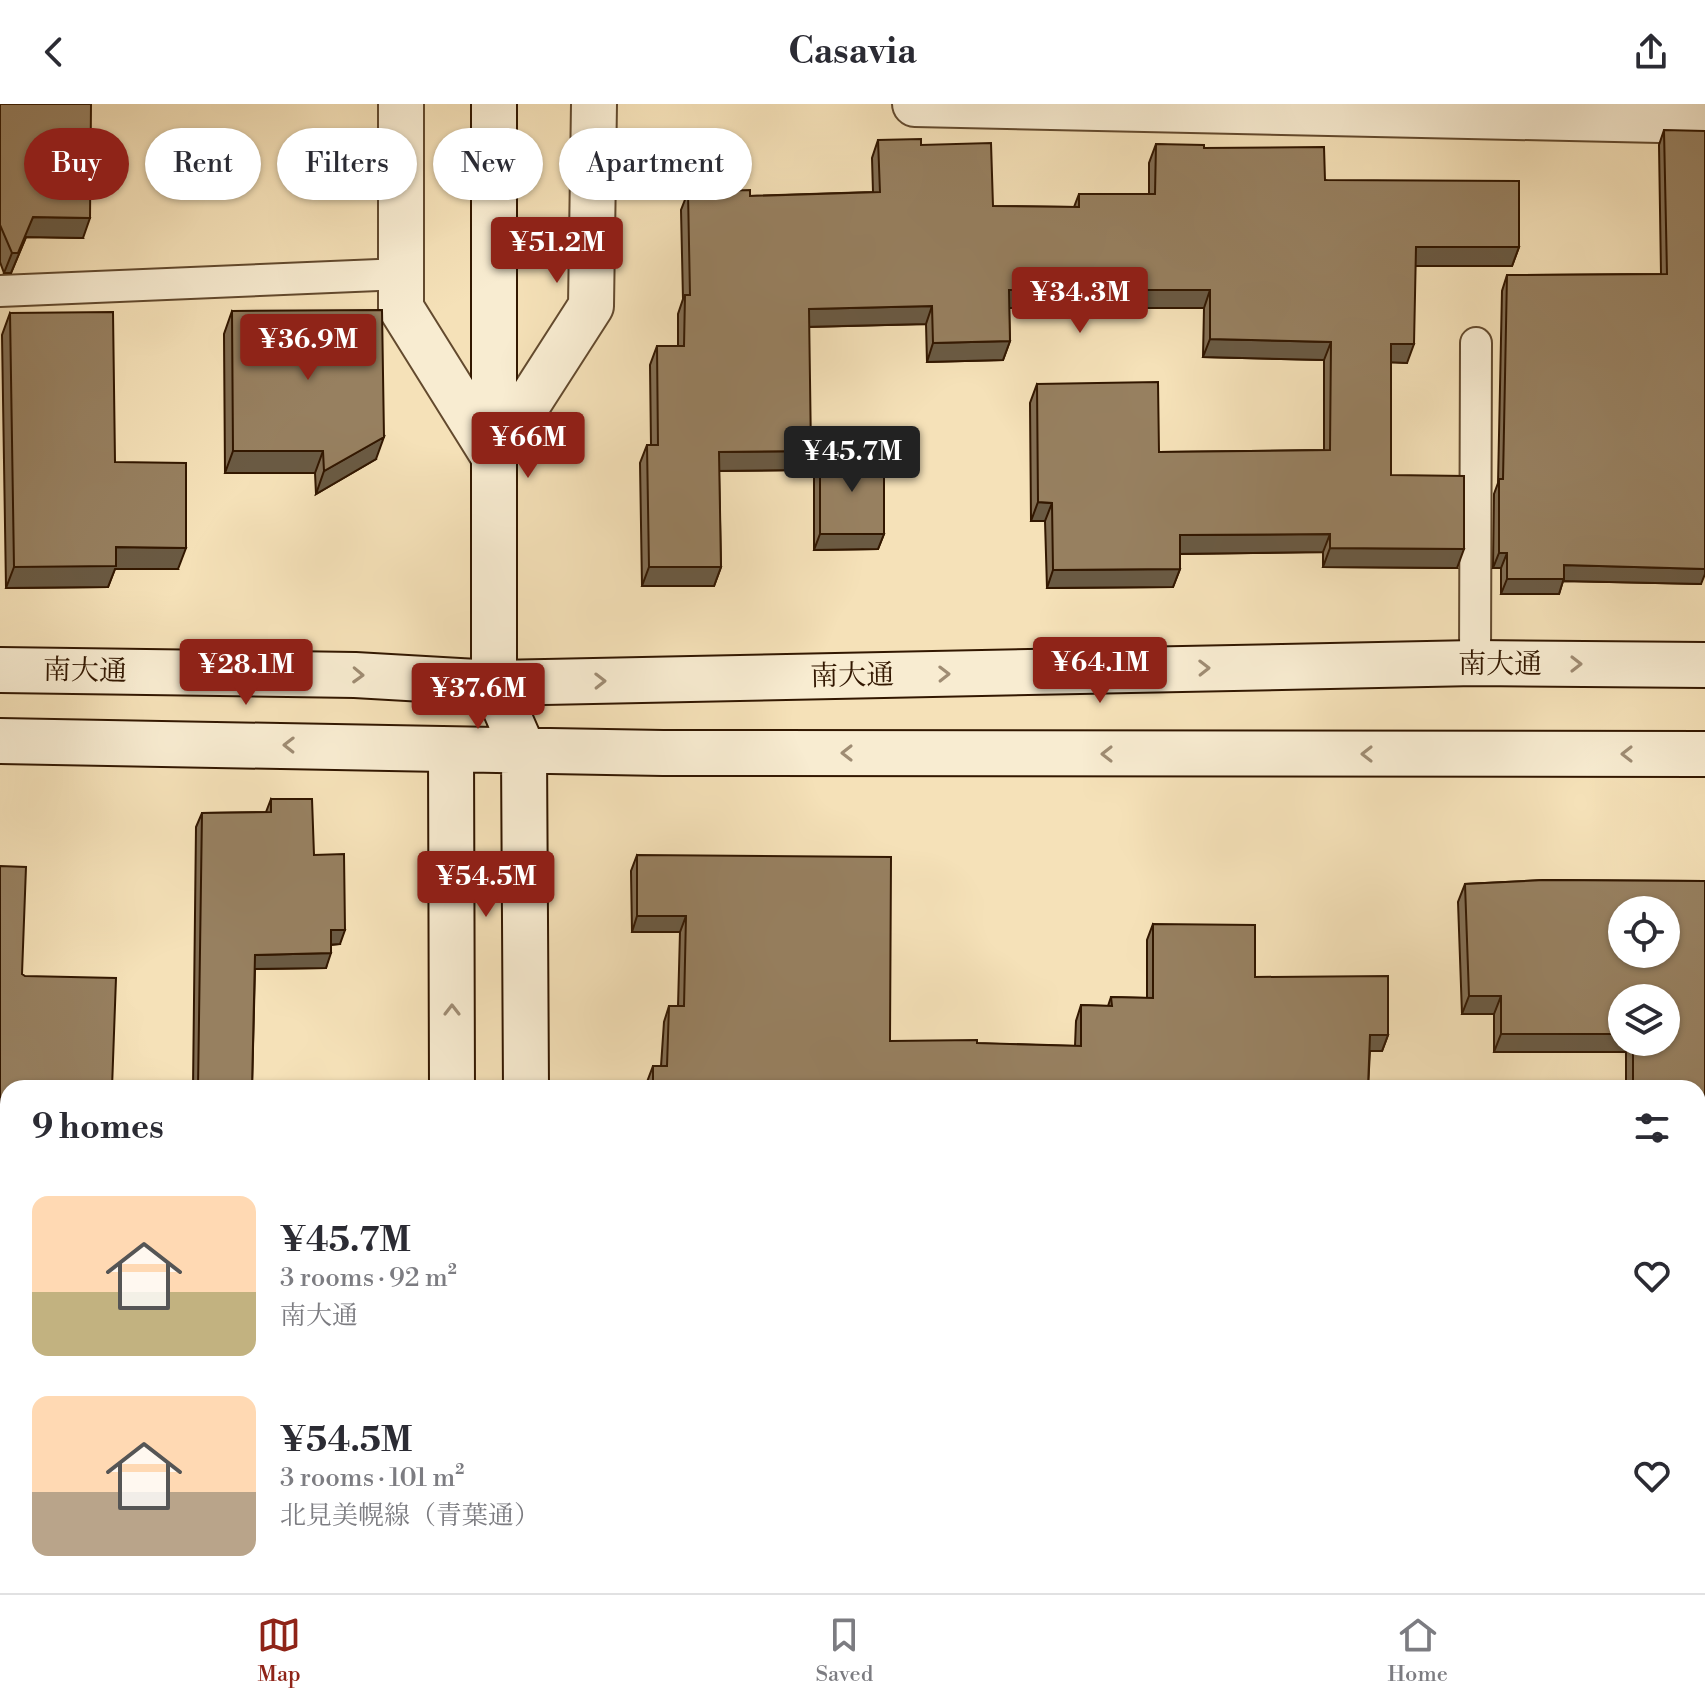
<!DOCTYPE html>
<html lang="en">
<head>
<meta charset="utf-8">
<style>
  :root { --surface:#fff; --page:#f7f7f7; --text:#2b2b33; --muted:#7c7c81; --line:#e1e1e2; --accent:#8f2418 }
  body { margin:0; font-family:"Libre Bodoni","Noto Serif JP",serif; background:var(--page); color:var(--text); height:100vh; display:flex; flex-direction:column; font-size:30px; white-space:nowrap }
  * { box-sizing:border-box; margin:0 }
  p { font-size:26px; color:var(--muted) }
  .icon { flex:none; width:44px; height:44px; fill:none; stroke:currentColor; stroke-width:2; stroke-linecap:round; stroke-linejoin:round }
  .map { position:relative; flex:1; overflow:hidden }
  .side { position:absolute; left:0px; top:976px; width:1706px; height:514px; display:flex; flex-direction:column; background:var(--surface); border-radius:24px 24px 0 0; box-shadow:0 2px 6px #0004 }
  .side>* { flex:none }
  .banner { position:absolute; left:24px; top:24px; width:800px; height:72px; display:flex; gap:16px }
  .fabs { position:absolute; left:1608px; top:792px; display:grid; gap:16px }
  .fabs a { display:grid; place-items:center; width:72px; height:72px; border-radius:50%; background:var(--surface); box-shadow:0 2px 6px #0004; font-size:40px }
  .price { position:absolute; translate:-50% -68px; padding:0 18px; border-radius:8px; background:var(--accent); color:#fff; font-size:26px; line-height:52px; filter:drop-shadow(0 2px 4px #0008) }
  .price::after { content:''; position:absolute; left:50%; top:48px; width:24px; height:18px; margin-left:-12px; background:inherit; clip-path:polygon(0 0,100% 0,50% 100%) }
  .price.on { background:#222; color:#fff }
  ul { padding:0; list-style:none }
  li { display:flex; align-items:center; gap:24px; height:200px; padding:0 32px }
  li span { display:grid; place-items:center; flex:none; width:224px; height:160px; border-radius:16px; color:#555 }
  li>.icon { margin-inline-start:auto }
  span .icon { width:96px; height:96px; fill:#fffc; stroke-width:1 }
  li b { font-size:34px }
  h2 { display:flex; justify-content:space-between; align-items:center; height:96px; padding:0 32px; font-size:34px }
  .chip { padding:0 28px; border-radius:36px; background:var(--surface); box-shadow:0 2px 6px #0004; font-size:28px; line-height:72px }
  .chip.on { background:var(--accent); color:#fff }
  header { display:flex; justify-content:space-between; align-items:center; height:104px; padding:0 32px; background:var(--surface); font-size:36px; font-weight:700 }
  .tabs { display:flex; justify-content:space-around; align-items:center; height:112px; border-top:2px solid var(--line); background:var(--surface); font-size:22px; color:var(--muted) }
  .tabs a { display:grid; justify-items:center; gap:4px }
  .tabs .on { color:var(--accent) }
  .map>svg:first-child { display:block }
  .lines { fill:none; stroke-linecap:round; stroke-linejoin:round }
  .lane-casing { stroke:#634a2e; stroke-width:34 }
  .street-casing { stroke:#634a2e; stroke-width:48 }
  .secondary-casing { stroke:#321700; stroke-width:48 }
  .lane { stroke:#f8ecd1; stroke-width:30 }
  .street { stroke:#f8ecd1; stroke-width:44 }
  .secondary { stroke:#f8ecd1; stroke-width:44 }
  .wall { fill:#826e53; stroke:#321700; stroke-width:2; fill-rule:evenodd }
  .shaded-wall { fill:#6a5a43; stroke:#321700; stroke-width:2 }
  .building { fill:#978060; stroke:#321700; stroke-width:2; fill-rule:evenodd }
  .oneway { stroke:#9f8c73 }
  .labels { text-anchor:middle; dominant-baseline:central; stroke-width:8; stroke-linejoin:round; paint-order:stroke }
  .street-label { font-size:28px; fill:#321700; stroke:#f8ecd1 }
</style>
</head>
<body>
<header><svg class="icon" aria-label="back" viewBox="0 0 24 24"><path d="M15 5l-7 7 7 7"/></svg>Casavia<svg class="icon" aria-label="share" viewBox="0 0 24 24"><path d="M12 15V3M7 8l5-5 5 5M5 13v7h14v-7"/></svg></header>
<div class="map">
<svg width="1705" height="1489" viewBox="0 0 1705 1489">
  <rect width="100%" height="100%" fill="#f5e1b8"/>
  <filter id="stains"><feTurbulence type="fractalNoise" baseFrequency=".0025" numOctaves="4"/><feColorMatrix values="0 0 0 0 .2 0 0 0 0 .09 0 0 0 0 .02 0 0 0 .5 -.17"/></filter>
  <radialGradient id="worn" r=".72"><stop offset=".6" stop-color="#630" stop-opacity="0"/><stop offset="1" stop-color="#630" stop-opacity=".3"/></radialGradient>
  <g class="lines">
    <defs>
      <path id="lane" d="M0 187 402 170
        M1475 559 1476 239"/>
      <path id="street" d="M401 0V204L494 353 591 202 594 0
        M915 0 1705 17
        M0 1065H8
        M1698 1083H1705
        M0 1440H8
        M1075 1482V1489
        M1592 1482V1489"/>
      <path id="secondary" d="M494 0V579L524 648 526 984
        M0 566 355 571 494 579 1475 559 1705 561
        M0 637 663 649 1705 650
        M451 647 452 984
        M455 1489V1482
        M529 1489V1482"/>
    </defs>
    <!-- lane casing -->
    <use href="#lane" class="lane-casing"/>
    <!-- street casing -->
    <use href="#street" class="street-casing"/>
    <!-- secondary casing -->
    <use href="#secondary" class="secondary-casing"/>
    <!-- lane -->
    <use href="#lane" class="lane"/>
    <!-- street -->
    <use href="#street" class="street"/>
    <!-- secondary -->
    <use href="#secondary" class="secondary"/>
  </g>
  <!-- wall -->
  <path class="wall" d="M0 0 83 134 26 133 11 169H4L0 158Z
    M1664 26 1701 480 1563 477 1559 490H1501V464H1493L1494 390 1498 379 1502 187 1507 171 1661 170 1659 41Z
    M878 36 921 41 993 102 1074 103 1079 90H1149V59L1156 40 1204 44 1325 76 1519 143 1512 162H1415L1407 259 1391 258V371L1457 464 1323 463V448L1180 450V465L1173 483 1047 484 1045 417H1031L1030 299 1037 280 1159 348 1324 346V256L1203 253 1204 204H1009L1010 237 1003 256 927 258 926 220 809 223 804 366 719 367 721 463 714 482H642L640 359 647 341H651L650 261 657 242H678V210L683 195 681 106 688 88 750 92 873 88 872 54Z
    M232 207 376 355 316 390 315 369H225L224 230Z
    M10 209 115 358 178 465H115L108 483 6 484 2 231Z
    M820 350 884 430 878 445 814 446V366Z
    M271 695 314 751 340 840 331 841 326 864 255 865 252 984H193L196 723 202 709 266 708Z
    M637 751 890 937 1075 942 1076 917 1081 901 1108 902 1111 893 1147 894V836L1153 820 1255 873 1388 931 1382 947H1370L1368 984H647V978L653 962H661L664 918 669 902H678L680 828H632L631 767Z
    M1544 776 1705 777V1017H1702L1699 1026H1698V984H1626V948H1494V910H1462L1458 798 1465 780ZM1622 806H1666V850H1622ZM1622 894H1666V938H1622Z
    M1675 1482H1698L1705 1489H1675Z"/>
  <!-- shaded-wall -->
  <path class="shaded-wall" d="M33 113 90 114 83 134 26 133 11 169H4L12 149Z
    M1416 143H1519L1512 162H1409Z
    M1009 186H1210L1204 204H1002Z
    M932 202 926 220 802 223 809 205Z
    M1210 235 1331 238 1324 256 1203 253Z
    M1010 237 1003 256 927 258 933 239Z
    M1391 240H1414L1407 259 1384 258Z
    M384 333 376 355 316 390 324 367Z
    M233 347H323L315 369H225Z
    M811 347 804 366 712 367 719 348Z
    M1038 398 1052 399 1045 417H1031Z
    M820 430H884L878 445 814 446Z
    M1330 430 1323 448 1173 450 1180 431Z
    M116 443 186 444 178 465H115L108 483 6 484 14 463Z
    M1330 444 1464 445 1457 464 1323 463Z
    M1499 449H1507L1501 464H1493Z
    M1564 461 1705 465V470L1701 480 1563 477 1559 490H1501L1507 475Z
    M649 463H721L714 482H642Z
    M1180 465 1173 483 1047 484 1053 466Z
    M637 812H686L680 828H632Z
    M331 826H345L340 840 325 841Z
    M331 849 326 864 250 865 255 851Z
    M1469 892H1501L1494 910H1462Z
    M1501 930H1622V938H1630L1626 948H1494Z
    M1370 931H1388L1382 947H1364Z
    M0 997H8V1011L0 1010Z
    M1705 1001V1017H1702L1698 1026V1009Z
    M1698 1207H1705V1222H1698Z
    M0 1373H8L3 1389H0Z"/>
  <!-- building -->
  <path class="building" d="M0 0H91L90 114 33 113 18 149H12L0 121Z
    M1664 26 1705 27V465L1564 461V475H1507V449H1499V375H1503L1507 171 1667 170Z
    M921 35V41L991 39 993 102 1079 103V90H1155L1156 40 1204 41V44L1324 43 1325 76 1519 77V143H1416L1414 240H1391V371L1464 372V445L1330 444V430L1180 431V465L1053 466 1052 399 1038 398 1037 280 1158 278 1159 348 1330 346 1331 238 1210 235V186H1009L1010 237 933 239 932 202 809 205 811 347 719 348 721 463H649L647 341H658L657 242H684L685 191H690L688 88 750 86V92L880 88 878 36Z
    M382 206 384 333 324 367 323 347H233L232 207Z
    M113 208 115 358 186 359V444L116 443V462L14 463 10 209Z
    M820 350H884V430H820Z
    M271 695H312L314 751 344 750 345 826H331V849L255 851 252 984H198L202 709 271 708Z
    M637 751 891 753 890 937 977 936V939L1081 942V901L1112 902 1111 893 1153 894V820L1255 821V873L1388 872V931H1370L1368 984H653V962H667L669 902H684L686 812H637Z
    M0 762 26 763 22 870 25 872 116 874 112 984H8V997H0Z
    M1544 776 1705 777V1009H1698V984H1633V938H1666V894H1622V930H1501V892H1469L1465 780ZM1622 806H1666V850H1622Z
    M1698 1116H1705V1207H1698Z
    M0 1225H8V1373H0Z
    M1698 1321H1705V1489H1680V1482H1698Z"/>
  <!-- one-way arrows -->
  <defs><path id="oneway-chevron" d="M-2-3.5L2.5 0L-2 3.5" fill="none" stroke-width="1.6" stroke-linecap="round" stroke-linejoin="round" transform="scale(2)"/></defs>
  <g class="oneway">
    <use href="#oneway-chevron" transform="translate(1576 560)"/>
    <use href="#oneway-chevron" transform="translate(1204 564) rotate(-1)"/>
    <use href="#oneway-chevron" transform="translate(944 570) rotate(-1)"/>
    <use href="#oneway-chevron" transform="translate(358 571) rotate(2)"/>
    <use href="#oneway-chevron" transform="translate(600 577) rotate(-1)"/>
    <use href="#oneway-chevron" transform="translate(289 641) rotate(-179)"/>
    <use href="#oneway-chevron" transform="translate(847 649) rotate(-180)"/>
    <use href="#oneway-chevron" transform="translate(1107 650) rotate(-180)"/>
    <use href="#oneway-chevron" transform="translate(1367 650) rotate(-180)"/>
    <use href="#oneway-chevron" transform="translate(1627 650) rotate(-180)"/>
    <use href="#oneway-chevron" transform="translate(452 906) rotate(-90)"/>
  </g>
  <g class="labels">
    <!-- street labels -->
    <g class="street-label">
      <text x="1500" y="560">南大通</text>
      <text transform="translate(85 567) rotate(1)">南大通</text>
      <text transform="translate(852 572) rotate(-1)">南大通</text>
    </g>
  </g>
  <rect width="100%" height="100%" filter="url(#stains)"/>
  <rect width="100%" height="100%" fill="url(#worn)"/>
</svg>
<div class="fabs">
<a><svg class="icon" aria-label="locate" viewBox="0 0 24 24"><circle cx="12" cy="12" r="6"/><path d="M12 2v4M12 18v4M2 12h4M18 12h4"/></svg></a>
<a><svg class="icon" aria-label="layers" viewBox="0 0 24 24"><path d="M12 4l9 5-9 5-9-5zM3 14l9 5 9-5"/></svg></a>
</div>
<b class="price" style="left:557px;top:181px">¥51.2M</b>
<b class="price" style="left:1080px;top:231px">¥34.3M</b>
<b class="price" style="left:308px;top:278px">¥36.9M</b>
<b class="price" style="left:528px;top:376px">¥66M</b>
<b class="price on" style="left:852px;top:390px">¥45.7M</b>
<b class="price" style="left:1100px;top:601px">¥64.1M</b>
<b class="price" style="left:246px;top:603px">¥28.1M</b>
<b class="price" style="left:478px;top:627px">¥37.6M</b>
<b class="price" style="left:486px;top:815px">¥54.5M</b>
<div class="banner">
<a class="chip on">Buy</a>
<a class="chip">Rent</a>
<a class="chip">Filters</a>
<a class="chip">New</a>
<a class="chip">Apartment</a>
</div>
<section class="side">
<h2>9 homes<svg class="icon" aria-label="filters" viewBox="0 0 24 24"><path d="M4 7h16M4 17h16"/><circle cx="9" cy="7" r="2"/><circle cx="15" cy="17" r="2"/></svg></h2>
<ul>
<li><span style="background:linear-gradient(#ffd9b3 60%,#c2b280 0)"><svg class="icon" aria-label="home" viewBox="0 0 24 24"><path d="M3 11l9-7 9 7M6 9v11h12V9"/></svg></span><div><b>¥45.7M</b><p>3 rooms · 92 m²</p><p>南大通</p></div><svg class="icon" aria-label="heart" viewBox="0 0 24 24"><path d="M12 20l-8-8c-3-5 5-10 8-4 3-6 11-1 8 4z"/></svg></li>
<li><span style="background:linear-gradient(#ffd9b3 60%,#b9a48a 0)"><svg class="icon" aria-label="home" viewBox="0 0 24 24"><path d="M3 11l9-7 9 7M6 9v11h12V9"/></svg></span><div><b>¥54.5M</b><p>3 rooms · 101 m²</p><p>北見美幌線（青葉通）</p></div><svg class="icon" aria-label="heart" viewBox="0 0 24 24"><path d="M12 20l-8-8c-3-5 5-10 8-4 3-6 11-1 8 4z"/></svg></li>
</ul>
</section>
</div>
<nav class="tabs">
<a class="on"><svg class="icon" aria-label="map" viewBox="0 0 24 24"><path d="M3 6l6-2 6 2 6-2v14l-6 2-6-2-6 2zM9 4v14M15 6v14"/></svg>Map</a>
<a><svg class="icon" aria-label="saved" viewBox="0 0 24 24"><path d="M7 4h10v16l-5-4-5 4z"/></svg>Saved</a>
<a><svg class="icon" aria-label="home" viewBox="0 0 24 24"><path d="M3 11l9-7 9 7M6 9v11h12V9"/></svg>Home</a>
</nav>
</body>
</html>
